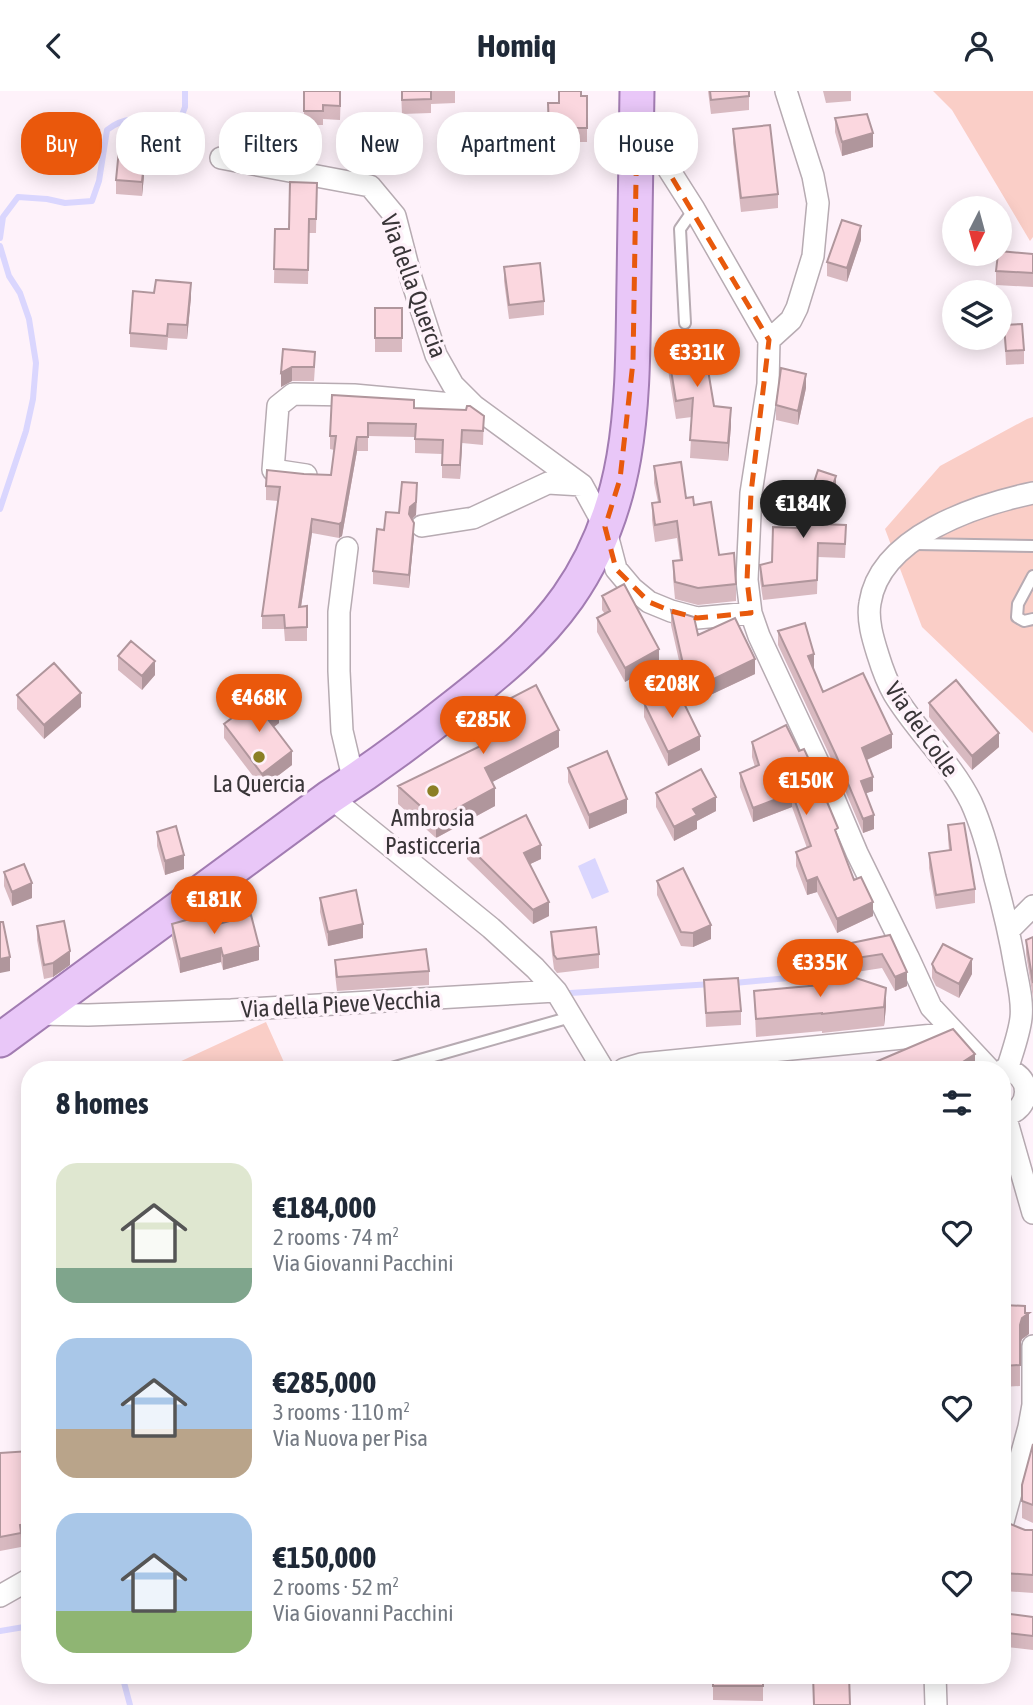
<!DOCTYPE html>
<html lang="en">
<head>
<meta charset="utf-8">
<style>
  :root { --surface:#fff; --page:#f6f6f7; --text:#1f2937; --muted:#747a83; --accent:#ea580c }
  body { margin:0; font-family:"Asap Condensed",sans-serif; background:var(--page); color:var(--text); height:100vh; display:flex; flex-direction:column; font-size:26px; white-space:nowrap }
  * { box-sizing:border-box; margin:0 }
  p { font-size:23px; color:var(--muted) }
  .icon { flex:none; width:38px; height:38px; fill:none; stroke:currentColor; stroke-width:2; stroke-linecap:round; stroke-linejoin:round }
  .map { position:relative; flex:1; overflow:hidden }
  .side { position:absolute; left:21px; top:970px; width:990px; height:623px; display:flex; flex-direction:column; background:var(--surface); border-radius:28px; box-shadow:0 4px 18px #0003 }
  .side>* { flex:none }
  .guide { position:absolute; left:21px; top:21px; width:992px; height:63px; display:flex; gap:14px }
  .needle { width:46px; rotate:186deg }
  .tools { position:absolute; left:942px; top:105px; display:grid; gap:14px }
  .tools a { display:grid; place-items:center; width:70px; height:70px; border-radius:50%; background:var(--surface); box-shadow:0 4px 18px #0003; font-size:35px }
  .price { position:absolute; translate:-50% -60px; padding:0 16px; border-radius:24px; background:var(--accent); color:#fff; font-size:23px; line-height:46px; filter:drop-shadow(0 2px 4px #0008) }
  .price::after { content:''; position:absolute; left:50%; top:42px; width:21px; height:16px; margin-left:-10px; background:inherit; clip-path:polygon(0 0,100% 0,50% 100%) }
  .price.active { background:#222; color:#fff }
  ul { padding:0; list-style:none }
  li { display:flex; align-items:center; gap:21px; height:175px; padding:0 35px }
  li span { display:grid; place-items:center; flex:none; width:196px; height:140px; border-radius:21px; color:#555 }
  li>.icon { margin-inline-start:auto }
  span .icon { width:84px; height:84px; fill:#fffc; stroke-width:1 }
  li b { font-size:30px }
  h2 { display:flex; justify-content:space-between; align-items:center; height:84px; padding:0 35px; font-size:30px }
  .pill { padding:0 24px; border-radius:28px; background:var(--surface); box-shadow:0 4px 18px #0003; font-size:24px; line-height:63px }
  .pill.active { background:var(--accent); color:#fff }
  header { display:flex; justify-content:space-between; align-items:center; height:91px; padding:0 35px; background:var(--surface); font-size:32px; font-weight:700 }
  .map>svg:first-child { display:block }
  .green { fill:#facec7 }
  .water { fill:#dad6fe }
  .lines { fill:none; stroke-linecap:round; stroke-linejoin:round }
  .stream { stroke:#dad6fe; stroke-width:6 }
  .lane-casing { stroke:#b7abb2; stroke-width:14 }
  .street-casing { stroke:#b7abb2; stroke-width:24 }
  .primary-casing { stroke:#a27cb2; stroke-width:37 }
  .lane { stroke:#fff; stroke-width:10 }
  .street { stroke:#fff; stroke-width:21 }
  .primary { stroke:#e9c7f8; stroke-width:33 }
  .wall { fill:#d8b9c0 }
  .shaded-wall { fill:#b0969c }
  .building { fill:#fbd7df; stroke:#b0969c; stroke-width:2 }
  .marked { fill:none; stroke:#e8590c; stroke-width:5; stroke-dasharray:14 9; stroke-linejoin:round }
  .poi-dot { fill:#8b7f25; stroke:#fef2fa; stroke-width:2.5 }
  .labels { text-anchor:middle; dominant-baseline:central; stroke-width:7; stroke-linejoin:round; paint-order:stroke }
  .street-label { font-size:24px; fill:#393538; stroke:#fef2fa }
  .poi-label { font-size:24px; fill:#393538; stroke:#fef2fa }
</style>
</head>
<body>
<header><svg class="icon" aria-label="back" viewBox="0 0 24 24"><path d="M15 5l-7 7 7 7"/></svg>Homiq<svg class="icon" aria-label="person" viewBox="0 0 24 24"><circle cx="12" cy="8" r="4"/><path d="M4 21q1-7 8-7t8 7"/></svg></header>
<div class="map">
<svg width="1033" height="1614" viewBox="0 0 1033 1614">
  <rect width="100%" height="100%" fill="#fef2fa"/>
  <!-- green -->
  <path class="green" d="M933 0H1033V146L1030 150 952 19Z
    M1033 326V642L922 536 885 438 940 375 1027 328Z
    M266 931 287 978H164Z"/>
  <!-- water -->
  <path class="water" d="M595 767 609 801 592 808 578 775Z"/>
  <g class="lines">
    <!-- stream -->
    <path class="stream" d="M0 147 3 126 18 106 47 108 65 112 92 110 99 90 107 39C132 19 151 33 178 35L185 16V0
      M0 155 9 185 20 202 29 228 36 272 33 308 26 340 0 418
      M734 892 788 887 827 892
      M570 902 712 893
      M0 1540 30 1535
      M122 1584 130 1614"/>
    <defs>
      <path id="lane" d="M685 232 680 138 694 118
        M916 453 1033 455
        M1033 485 1018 513 1017 526 1024 530 1033 528
        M388 978 571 926"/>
      <path id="street" d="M638 30 694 118 769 249 768 293 751 402 747 489 751 522 759 545 824 684 857 762 908 866 931 916 989 978
        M221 67 370 95 395 125 411 187 436 264 453 294 474 315
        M769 249 791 229 797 217 813 165 818 112 813 85 786 0
        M306 384 273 379 278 315 293 303 354 304 474 315 582 394 605 436 616 478 632 497 649 511 671 520 697 527 751 522
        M422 435 473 427 548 392 582 394
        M347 457 339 521V580L342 640 354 691
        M330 706 491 837 535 877 556 900 603 978
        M1009 839 1033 815
        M37 923 88 924 231 919 556 900
        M624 978 641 973 954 942
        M1003 979C1033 980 1033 1021 1003 1024
        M1007 979C1012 962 1019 944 1021 927 1023 910 1018 892 1015 875 1010 845 1003 816 995 787 989 761 982 735 971 711 951 671 917 641 894 603 887 591 882 577 878 564 873 548 867 529 870 512 880 445 977 414 1033 402
        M1005 1024 1033 1122
        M1003 1431 1029 1336 1033 1314V1255
        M0 1505 30 1488
        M935 1584 936 1614"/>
      <path id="primary" d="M0 949 330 706C373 678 414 648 454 616 496 583 537 550 568 506 636 409 632 303 634 191 635 127 636 64 637 0"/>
    </defs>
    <!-- lane casing -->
    <use href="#lane" class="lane-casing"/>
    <!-- street casing -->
    <use href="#street" class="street-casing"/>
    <!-- primary casing -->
    <use href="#primary" class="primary-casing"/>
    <!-- lane -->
    <use href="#lane" class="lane"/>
    <!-- street -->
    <use href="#street" class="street"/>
    <!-- primary -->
    <use href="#primary" class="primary"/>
  </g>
  <!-- wall -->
  <path class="wall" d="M304 0H341L340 29 323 28V34H304Z
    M401 0H455V12L431 13V22L402 23Z
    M708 0H749V19L711 23Z
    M823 0H851V10L826 12Z
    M581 5H587V51H573V56H549L548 12H559Z
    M835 27 873 56 842 65 835 41Z
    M733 38 778 103V117L741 121 733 52Z
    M147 54 142 105 116 103V89Z
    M317 92 316 142H309L308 193 274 192 275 138H289Z
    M861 149 847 191 827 185V171Z
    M1033 163V196L996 194V180Z
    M504 176 544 210V224L509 228 504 190Z
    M191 206 187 248 168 247 167 259 130 256V242Z
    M375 217H402V261H375Z
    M1004 234 1024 259V273L1006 274Z
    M666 248 714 315 731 335 728 370 690 367 692 326 676 328 666 266Z
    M283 258 315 275 314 290H292L281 296Z
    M806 297 798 334 776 329V314Z
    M414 317 484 325 483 354 462 352 460 388 442 387V363L415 362V346L368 345V360H357L342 445 339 447 312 442 301 516 307 515V550H285L284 538H262V525L278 410 266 409V395L304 383 331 384 334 359 330 358V345Z
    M654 375 694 414 719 464 736 493V510L698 514 675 508 673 487V470L680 469 677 447 655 451 652 429V412L658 411 654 392Z
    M836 399 825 433 846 448 845 467 818 466 817 503 763 509 760 489V474L772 471 799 437Z
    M417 406 416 424 412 428 414 445 409 497 373 493V480L399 422Z
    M602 505 659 572 625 591 597 541V527L605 523 602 519Z
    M671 519 698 544 755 583 689 614 671 534Z
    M778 540 814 577H813L823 601 892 657 867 669 873 700 866 702 874 738 863 742 836 678 778 554Z
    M118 565 155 584 142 599 118 579Z
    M17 604 81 616 44 648 17 618Z
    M644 612 700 659 668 675 644 626Z
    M929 612 999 656 972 679 929 626Z
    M486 620 559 656 492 691 495 715 436 747 398 713V695L492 650 486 638Z
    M279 632 274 636 292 674 262 697 224 647V633Z
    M752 651 838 746 854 789 873 825 837 842 817 801 807 804 796 775V761L807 757 792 716 753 731 740 696V682L755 676 752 666Z
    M568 677 627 722 589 738 568 691Z
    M656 702 716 720 697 730V738L674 750 656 716Z
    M948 734 975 798V812L936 818 929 777V762L949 759 948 748Z
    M157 741 184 778 165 784 157 755Z
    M467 754 541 768 530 773 549 825 533 833 467 768Z
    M4 781 32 807 12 815 4 795Z
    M657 790 711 848 693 856 681 855 657 804Z
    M320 807 363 847 328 855 320 821Z
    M172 833 215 834 259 869 223 879 221 871 180 882 172 847Z
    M37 835 70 874 53 886 44 888 37 849Z
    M551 841 599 863V877L557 882 554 878 551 855Z
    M890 844 907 895 895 900 882 877 824 886 822 872V858Z
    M1033 846V907L1026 863V849Z
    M335 869 429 880V894L337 900 335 883Z
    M932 873 972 883 959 907 936 895 932 887Z
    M704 889 741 920V934L706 936Z
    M754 900 886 916 884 935 822 942V940L756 946Z
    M1003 1214 1025 1222 1029 1243 1022 1248 1020 1254V1295L1003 1296Z
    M1033 1353V1432L1022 1427V1394Z
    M30 1360 21 1456 0 1460V1362Z
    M1003 1430 1025 1439H1033V1502L1003 1500Z
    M1033 1526V1559L1007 1556V1542Z
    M713 1584H763V1610L713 1609Z"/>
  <!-- shaded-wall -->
  <path class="shaded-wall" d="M147 40V54L142 105V91Z
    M873 42V56L842 65V51Z
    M861 135V149L847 191V177Z
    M191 192V206L187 248V234Z
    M292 276V290L281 296V282Z
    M806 283V297L798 334V320Z
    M731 317V335L728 370V352Z
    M462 339V352L460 388V374Z
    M357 346V360L342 445 339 447V433Z
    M836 385V399L820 447V433Z
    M417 392 416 424 410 430 409 423 410 416Z
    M312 428V442L299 529V516Z
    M414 432V445L409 497V484Z
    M659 558V572L625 591V577Z
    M814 563V577L808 579V565Z
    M755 568V583L689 614V600Z
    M155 570V584L142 599V585Z
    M81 602V616L44 648V634Z
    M279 618V632L267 641V627Z
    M559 639V656L485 695V677Z
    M999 642V656L972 679V665Z
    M892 643V657L862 671V657Z
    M700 645V659L668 675V661Z
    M292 660V674L262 697V683Z
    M873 686V700L861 704V690Z
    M495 697V715L436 747V729Z
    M792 702V716L753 731V717Z
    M716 706V720L697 730V738L674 750V736L693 718Z
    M627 708V722L589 738V724Z
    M874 724V738L863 742V728Z
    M541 754V768L524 776V762Z
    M184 764V778L165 784V770Z
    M817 786V801L807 804V790Z
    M32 792V807L12 815V801Z
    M549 811V825L533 833V819Z
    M873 811V825L837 842V828Z
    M363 833V847L328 855V841Z
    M711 834V848L693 856V842Z
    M259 855V869L223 879V865Z
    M221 857V871L180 882V868Z
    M70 860V874L53 886V872Z
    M10 866V880L0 882V868Z
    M972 868V883L959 907V893Z
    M907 881V895L895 900V886Z
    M886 897V916L884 935V916Z
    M975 963V978H952Z
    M1009 1115V1133L1003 1136V1118Z
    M1029 1222V1243L1022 1248 1020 1254V1234L1022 1227Z
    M30 1432V1446L21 1448 20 1434Z"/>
  <!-- building -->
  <path class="building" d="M304 0H340V15L323 14V20H304Z
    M402 0H431V8L402 9Z
    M559 0H581V5H587V37H573V42H549L548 12H559Z
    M710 0H749V5L711 9Z
    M867 23 873 42 842 51 835 27Z
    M770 34 778 103 741 107 733 38Z
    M121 38 147 40 142 91 116 89Z
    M290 91 317 92 316 128H309L308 179 274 178 275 138H289Z
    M842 129 861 135 847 177 827 171Z
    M999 160 1033 163V182L996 180 998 163H999Z
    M540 172 544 210 509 214 504 176Z
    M156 189 191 192 187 234 168 233 167 245 130 242 133 200 154 202Z
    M375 217H402V247H375Z
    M1022 233 1024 259 1006 260 1004 234Z
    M702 243 714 315 731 317 728 352 690 349 693 307 676 310 666 248Z
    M283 258 315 261 314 276H292L281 282Z
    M781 277 806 283 798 320 776 314Z
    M332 304 414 309V317L466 319 467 315H470L484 325 483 340 462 339 460 374H442L443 349 415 348 416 333 368 332V346H357L342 431 339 433 312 428 299 516 307 515V536L285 537 284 524 262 525 280 396 266 395 267 379 304 383 331 384 336 345H330Z
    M681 371 686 407 693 406 694 414 711 411 719 464 734 462 736 493 698 497 675 491 673 470 682 469 677 430 655 434 652 412 660 411 654 375Z
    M818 379 836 385 820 433 846 434 845 453 818 452 817 489 763 495 760 474 772 471 773 436 799 437Z
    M402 391 417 392 416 411 410 416 409 423 414 432 409 484 373 480 377 438 384 439 386 421 399 422Z
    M624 493 659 558 625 577 597 527 610 520 602 505Z
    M671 519 694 526 698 544 735 527 755 568 689 600Z
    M805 532 814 563 808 565 823 601 863 582 892 643 862 657 873 686 861 690 874 724 863 728 836 664 778 540Z
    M131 550 155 570 142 585 118 565Z
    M54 572 81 602 44 634 17 604Z
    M956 589 999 642 972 665 929 612Z
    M536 594 559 639 485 677 495 697 436 729 398 695 499 646 486 620Z
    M676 596 700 645 668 661 644 612Z
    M266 601 279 618 267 627 292 660 262 683 224 633Z
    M786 634 799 660 804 658 812 675 838 737 835 739 854 789 861 786 873 811 837 828 817 786 807 790 796 761 811 755 792 702 753 717 740 682 759 674 752 651Z
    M607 660 627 708 589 724 568 677Z
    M701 678 716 706 693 718 697 724 674 736 656 702Z
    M526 724 541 754 524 762 549 811 533 819 467 754Z
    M964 732 975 798 936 804 929 762 951 759 948 734Z
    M176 735 184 764 165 770 157 741Z
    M24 773 32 792 12 801 4 781Z
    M683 777 711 834 693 842 681 841 657 790Z
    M356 799 363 833 328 841 320 807Z
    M211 822 215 834 251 824 259 855 223 865 221 857 180 868 172 833Z
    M64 830 70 860 53 872 44 874 37 835Z
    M0 831H3L10 866 0 868Z
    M596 836 599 863 557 868 554 864 551 841Z
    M890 844 907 881 895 886 882 863 824 872 822 858Z
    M1033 846V892L1026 849Z
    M943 853 972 868 959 893 936 881 932 873Z
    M426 858 429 880 337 886 335 869Z
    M853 886 886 897 884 916 822 923V922L756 928 754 900 820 894 819 889Z
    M738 887 741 920 706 922 704 889Z
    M953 938 975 963 952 978H859Z
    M683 972 684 978H666V974Z
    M1003 1101 1009 1115 1003 1118Z
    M1003 1214 1025 1215V1222H1029L1022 1227 1020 1234V1274L1003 1275Z
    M1033 1353V1414L1022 1410V1394Z
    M30 1360V1432L20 1434 21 1442 0 1446V1362Z
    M1003 1430 1025 1439H1033V1484L1003 1482Z
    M1010 1523 1033 1526V1545L1007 1542Z
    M713 1584H763V1595H713Z
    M813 1584H849L850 1614H814Z"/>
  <!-- marked area -->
  <path class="marked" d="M637 28 769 249 751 402 747 489 751 522 697 527 671 520 649 511 616 478 605 436 620 388 633 271Z"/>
  <!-- markers -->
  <g class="poi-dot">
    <circle cx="259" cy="666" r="7"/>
    <circle cx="433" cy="700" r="7"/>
  </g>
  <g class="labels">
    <!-- street labels -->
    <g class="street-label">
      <text transform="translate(414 195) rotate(70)">Via della Quercia</text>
      <text transform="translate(922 638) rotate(55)">Via del Colle</text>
      <text transform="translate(341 913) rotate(-3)">Via della Pieve Vecchia</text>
    </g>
    <!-- poi labels -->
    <g class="poi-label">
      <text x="259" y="692">La Quercia</text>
      <text x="433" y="726">Ambrosia<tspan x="433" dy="28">Pasticceria</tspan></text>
    </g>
  </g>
</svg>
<div class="tools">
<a><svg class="needle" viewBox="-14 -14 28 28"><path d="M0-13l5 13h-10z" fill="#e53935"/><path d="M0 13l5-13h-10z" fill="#747a83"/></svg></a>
<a><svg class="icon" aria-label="layers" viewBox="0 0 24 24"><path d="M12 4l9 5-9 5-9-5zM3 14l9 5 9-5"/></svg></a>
</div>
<b class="price" style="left:697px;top:298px">€331K</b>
<b class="price active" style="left:803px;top:449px">€184K</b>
<b class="price" style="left:672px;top:629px">€208K</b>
<b class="price" style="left:259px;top:643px">€468K</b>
<b class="price" style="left:483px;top:665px">€285K</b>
<b class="price" style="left:806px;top:726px">€150K</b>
<b class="price" style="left:214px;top:845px">€181K</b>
<b class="price" style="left:820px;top:908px">€335K</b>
<div class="guide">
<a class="pill active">Buy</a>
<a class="pill">Rent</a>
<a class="pill">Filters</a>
<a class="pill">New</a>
<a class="pill">Apartment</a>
<a class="pill">House</a>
</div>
<section class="side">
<h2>8 homes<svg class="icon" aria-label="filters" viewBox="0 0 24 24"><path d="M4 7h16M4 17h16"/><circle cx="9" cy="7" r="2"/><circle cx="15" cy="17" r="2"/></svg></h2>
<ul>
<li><span style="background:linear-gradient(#dfe7d0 75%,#7fa58c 0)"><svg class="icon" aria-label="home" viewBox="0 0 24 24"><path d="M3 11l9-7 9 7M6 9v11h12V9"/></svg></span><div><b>€184,000</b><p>2 rooms · 74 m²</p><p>Via Giovanni Pacchini</p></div><svg class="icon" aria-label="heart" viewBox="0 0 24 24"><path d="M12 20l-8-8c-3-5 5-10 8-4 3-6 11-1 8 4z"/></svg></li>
<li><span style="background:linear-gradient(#a9c7e8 65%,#b9a48a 0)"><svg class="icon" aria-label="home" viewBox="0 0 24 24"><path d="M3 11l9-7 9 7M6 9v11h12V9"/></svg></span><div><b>€285,000</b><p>3 rooms · 110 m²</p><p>Via Nuova per Pisa</p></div><svg class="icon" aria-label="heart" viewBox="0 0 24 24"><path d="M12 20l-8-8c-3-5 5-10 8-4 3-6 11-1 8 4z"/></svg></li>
<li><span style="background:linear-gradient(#a9c7e8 70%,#8fb573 0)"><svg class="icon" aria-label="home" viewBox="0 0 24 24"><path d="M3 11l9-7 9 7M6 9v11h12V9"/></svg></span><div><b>€150,000</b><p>2 rooms · 52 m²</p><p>Via Giovanni Pacchini</p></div><svg class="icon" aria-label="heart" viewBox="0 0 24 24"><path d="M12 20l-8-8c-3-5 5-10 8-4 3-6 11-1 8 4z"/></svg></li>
</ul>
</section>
</div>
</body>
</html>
